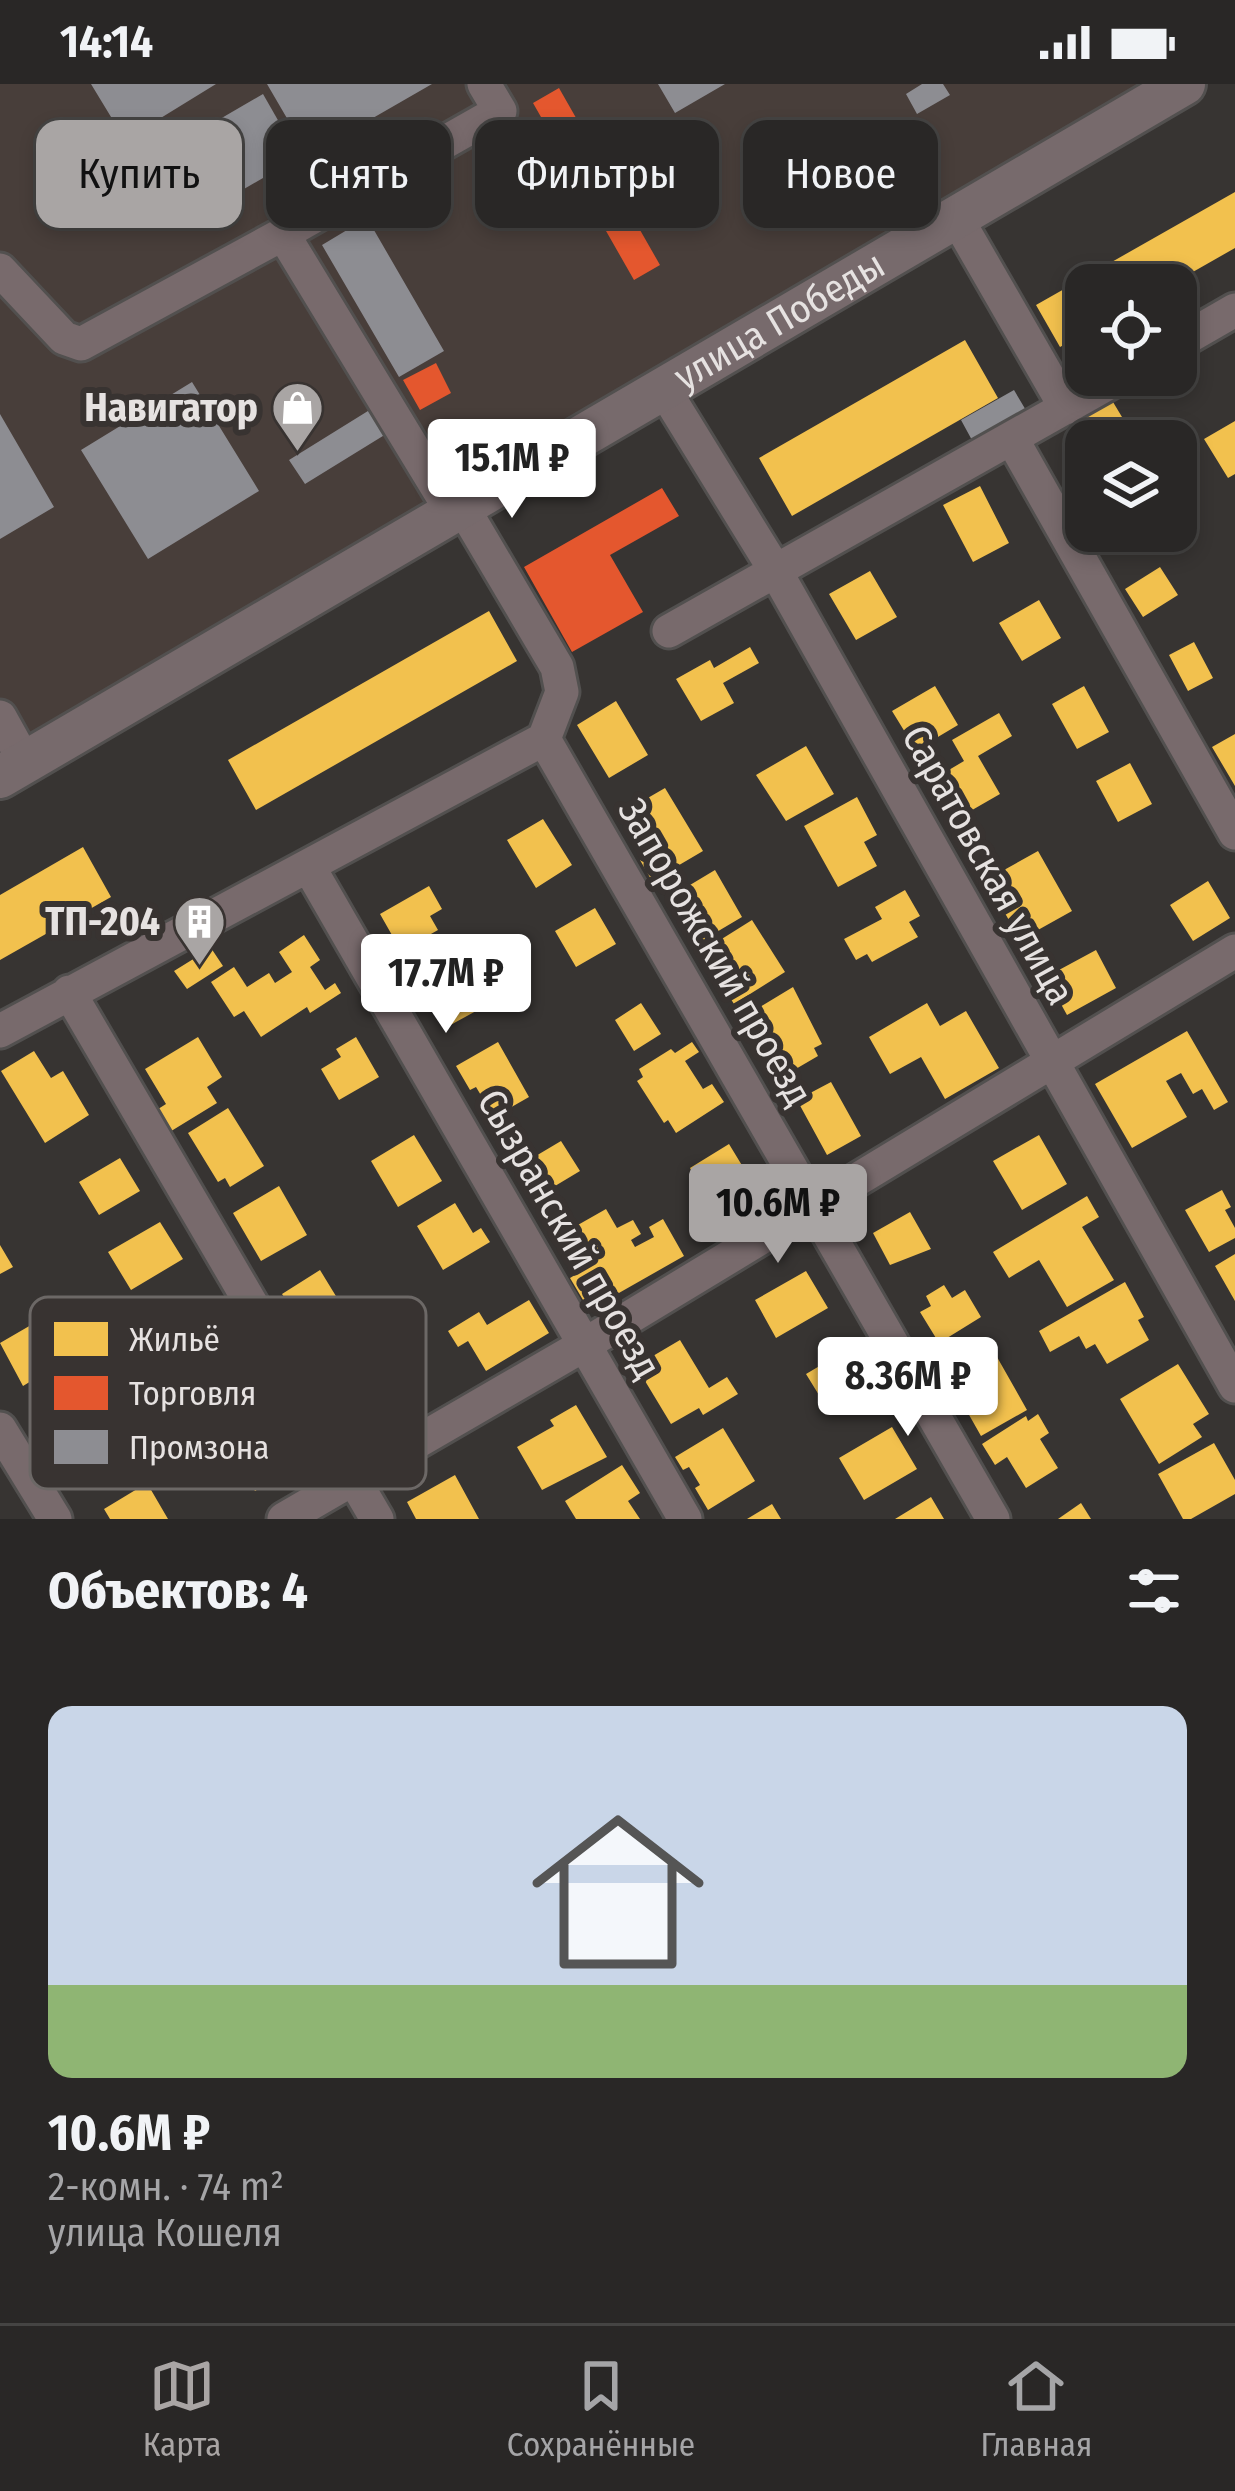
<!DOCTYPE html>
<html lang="ru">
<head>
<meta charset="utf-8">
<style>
  :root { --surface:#292726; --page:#312f2e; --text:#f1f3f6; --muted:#a5a5a7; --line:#454443; --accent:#a9a5a4 }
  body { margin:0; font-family:"Fira Sans Condensed",sans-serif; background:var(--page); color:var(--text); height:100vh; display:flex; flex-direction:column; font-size:45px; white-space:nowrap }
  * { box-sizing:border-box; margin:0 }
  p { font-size:39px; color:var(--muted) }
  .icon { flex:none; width:66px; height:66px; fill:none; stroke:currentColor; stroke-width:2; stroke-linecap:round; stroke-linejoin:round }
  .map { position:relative; height:1435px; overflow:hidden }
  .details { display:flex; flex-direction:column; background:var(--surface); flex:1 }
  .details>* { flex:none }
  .guide { position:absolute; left:36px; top:36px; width:1164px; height:108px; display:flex; gap:24px }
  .fabs { position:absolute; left:1065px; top:180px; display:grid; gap:24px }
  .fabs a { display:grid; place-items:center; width:132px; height:132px; border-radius:24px; background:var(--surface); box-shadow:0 6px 18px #0003,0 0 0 3px var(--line); font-size:60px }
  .price { position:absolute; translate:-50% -102px; padding:0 27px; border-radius:12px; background:#fff; color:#222; font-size:39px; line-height:78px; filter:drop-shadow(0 3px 6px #0008) }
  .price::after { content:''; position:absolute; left:50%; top:72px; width:36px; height:27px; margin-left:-18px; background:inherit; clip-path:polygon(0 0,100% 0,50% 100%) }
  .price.active { background:var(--accent); color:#111 }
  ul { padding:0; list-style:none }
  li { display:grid; align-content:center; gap:24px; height:636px; padding:0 48px }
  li+li { border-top:3px solid var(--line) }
  li span { display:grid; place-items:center; height:372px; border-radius:24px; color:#555 }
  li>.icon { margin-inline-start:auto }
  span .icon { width:216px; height:216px; fill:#fffc; stroke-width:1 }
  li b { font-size:51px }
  h2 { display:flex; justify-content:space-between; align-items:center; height:144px; padding:0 48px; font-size:51px }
  .chip { padding:0 42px; border-radius:24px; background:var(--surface); box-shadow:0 6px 18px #0003,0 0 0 3px var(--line); font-size:42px; line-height:108px }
  .chip.active { background:var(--accent); color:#111 }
  .status { display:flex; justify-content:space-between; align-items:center; height:84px; padding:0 60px; background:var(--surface); direction:ltr }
  .status svg { height:33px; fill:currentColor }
  .tabs { display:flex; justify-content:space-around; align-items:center; height:168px; border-top:3px solid var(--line); background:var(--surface); font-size:33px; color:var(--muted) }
  .tabs a { display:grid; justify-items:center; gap:6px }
  .tabs .active { color:var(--accent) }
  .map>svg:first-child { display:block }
  .built { fill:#483e3a }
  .homes { fill:#f2c14e }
  .shops { fill:#e4572e }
  .industry { fill:#8d8d92 }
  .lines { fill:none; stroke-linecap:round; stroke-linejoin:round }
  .minor-casing { stroke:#52504f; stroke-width:39 }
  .major-casing { stroke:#52504f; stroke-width:48 }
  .minor { stroke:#786a6c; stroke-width:33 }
  .major { stroke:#776a6c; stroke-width:42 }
  .labels { text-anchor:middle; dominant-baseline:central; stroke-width:12; stroke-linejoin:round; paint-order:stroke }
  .street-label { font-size:39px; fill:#e6e2e1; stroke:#383331 }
  .poi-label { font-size:39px; font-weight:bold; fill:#e6e2e1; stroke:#383331; text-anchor:end }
  .key { fill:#383331; stroke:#6c6866; stroke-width:3 }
  .key-label { font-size:33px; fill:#e6e2e1 }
</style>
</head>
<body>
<div class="status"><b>14:14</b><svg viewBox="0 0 49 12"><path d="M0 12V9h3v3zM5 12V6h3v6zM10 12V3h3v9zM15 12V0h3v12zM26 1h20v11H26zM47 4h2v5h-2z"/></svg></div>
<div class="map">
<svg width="1235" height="1435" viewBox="0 0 1235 1435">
  <rect width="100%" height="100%" fill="#373432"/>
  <!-- built -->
  <path class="built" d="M0 0H1164L0 681Z"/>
  <!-- homes -->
  <path class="homes" d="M1235 108V164L1170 201H1086V249L1060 263 1036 221Z
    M965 256 998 314 792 432 759 374Z
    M1110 313 1125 338 1090 357 1076 334Z
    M1235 337V390L1228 394 1204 355Z
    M1086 400V435L1071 408Z
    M980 402 1009 459 973 478 943 421Z
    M1160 483 1178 511 1143 533 1125 505Z
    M870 487 897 533 856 556 829 510Z
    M1039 516 1061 554 1022 577 999 539Z
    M489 527 517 577 256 726 228 676Z
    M1194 558 1213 594 1188 607 1169 571Z
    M750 563 759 579 723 599 734 619 701 637 676 595 710 576 714 584Z
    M935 602 958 641 916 666 892 627Z
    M1084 602 1109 648 1077 665 1052 620Z
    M616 617 648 671 609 694 577 641Z
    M999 629 1012 652 978 672 1000 710 960 733 937 693 964 677 952 656Z
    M1235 650V702L1212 663Z
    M806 662 834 710 786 737 756 691Z
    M1130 679 1152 720 1118 738 1096 697Z
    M665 704 703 767 652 797 640 776 652 769 627 726Z
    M857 713 877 751 864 758 877 782 838 803 804 742Z
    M543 735 572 781 536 804 507 756Z
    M83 763 111 813 0 876V811Z
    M1038 767 1072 827 1013 860 1003 842 1010 838 986 796Z
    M715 786 742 833 693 862 683 846 693 839 675 810Z
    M1208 797 1230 834 1193 857 1170 821Z
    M429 802 442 825 430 832 438 846 401 867 380 830Z
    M905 806 920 832 909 838 918 853 872 878 867 870 856 876 844 855 882 835 875 823Z
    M595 824 616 860 576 883 555 847Z
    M752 836 785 888 734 920 701 868Z
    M304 851 320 876 310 883 325 906 335 899 341 909 310 929 307 923 261 953 244 927 234 933 211 898 234 883 247 903 269 889 275 899 292 888 279 868Z
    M211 864 223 882 187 905 174 887Z
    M1096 866 1116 904 1067 931 1046 893Z
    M463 877 487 921 445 944 426 909 421 912 416 903Z
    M793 903 822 960 814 964 818 972 782 993 745 932Z
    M641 919 661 950 634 967 615 936Z
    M927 919 940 942 966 927 999 984 945 1015 921 973 890 990 869 953Z
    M1187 947 1228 1018 1214 1026 1202 1005 1193 1010 1181 989 1166 997 1187 1033 1132 1064 1095 1000Z
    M198 953 222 993 207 1003 217 1019 168 1049 155 1027 166 1020 145 985Z
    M356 953 379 993 339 1016 321 985 341 973 336 965Z
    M498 958 529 1013 494 1033 476 1003 470 1006 456 982Z
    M692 958 699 968 685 977 703 1005 712 1000 724 1018 676 1049 668 1036 664 1039 637 997 643 993 639 985 671 965 675 969Z
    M34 967 51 994 63 987 89 1031 45 1059 1 987Z
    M831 998 861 1052 827 1071 797 1016Z
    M228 1024 264 1082 230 1103 225 1094 218 1098 188 1049Z
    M414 1051 442 1097 398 1123 371 1077Z
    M1039 1051 1067 1100 1022 1126 993 1077Z
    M561 1057 580 1087 555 1102 552 1097 540 1104 524 1079Z
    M729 1060 760 1111 750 1117 761 1136 735 1152 728 1141 706 1154 690 1128 709 1116 690 1084Z
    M120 1074 140 1107 99 1131 79 1098Z
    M279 1102 307 1151 261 1177 233 1129Z
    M1222 1106 1231 1123 1225 1126 1235 1144V1154L1209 1168 1185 1126Z
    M1087 1112 1099 1133 1082 1143 1114 1196 1067 1223 1039 1176 1009 1194 993 1168Z
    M455 1119 473 1149 481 1144 490 1158 443 1186 417 1142Z
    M606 1125 617 1144 633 1136 641 1150 631 1156 635 1163 654 1153 649 1143 663 1135 684 1172 589 1226 570 1194 575 1191 567 1176 574 1172 562 1150Z
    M910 1128 931 1165 890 1181 873 1149Z
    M160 1138 183 1175 131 1206 108 1168Z
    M0 1161 13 1183 0 1190Z
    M1235 1170V1217L1215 1182Z
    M320 1186 342 1222 305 1245 282 1210Z
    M806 1187 828 1224 776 1254 755 1216Z
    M1125 1198 1144 1233 1138 1236 1149 1256 1107 1280 1095 1260 1086 1265 1079 1252 1050 1268 1039 1247Z
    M944 1201 952 1214 965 1206 981 1233 939 1259 920 1228 931 1222 926 1212Z
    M529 1216 549 1249 486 1287 468 1257 458 1263 448 1247 479 1228 487 1241Z
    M50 1230 74 1271 23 1302 0 1259Z
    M680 1256 709 1304 727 1293 738 1310 703 1331 699 1324 671 1340 636 1282Z
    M850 1264 873 1304 830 1329 806 1290Z
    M997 1273 1027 1326 981 1352 951 1299Z
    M1178 1280 1209 1330 1193 1340 1202 1353 1159 1380 1120 1315Z
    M576 1321 607 1373 542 1406 517 1363 554 1342 550 1336Z
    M1038 1330 1049 1349 1040 1355 1058 1384 1026 1404 1007 1373 995 1381 982 1360 1026 1332 1028 1337Z
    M274 1334 301 1380 255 1407 227 1362Z
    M892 1343 917 1385 864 1416 839 1374Z
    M723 1344 755 1397 708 1426 695 1404 700 1401 689 1383 683 1386 675 1373Z
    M1214 1359 1235 1396V1410L1191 1435H1183L1158 1390Z
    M622 1381 640 1409 628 1417 640 1435H576L565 1417Z
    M455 1391 479 1435H416L407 1418Z
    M147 1399 168 1435H110L104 1425Z
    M931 1413 944 1435H895Z
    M1081 1419 1091 1435H1058Z
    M772 1420 781 1435H747Z"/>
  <!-- shops -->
  <path class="shops" d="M559 4 660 181 634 196 533 19Z
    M436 279 451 309 420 326 403 296Z
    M662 404 679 432 610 471 643 528 572 568 524 483Z"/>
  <!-- industry -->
  <path class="industry" d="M91 0H216L125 56Z
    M267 0H432L333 57 320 34 295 48Z
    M658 0H725L675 29Z
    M922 0H943L950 11 917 30 906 10Z
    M263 10 299 73 201 130 165 67Z
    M367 134 444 267 399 293 322 161Z
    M192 298 259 407 148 475 81 366Z
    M1014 306 1027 328 973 358 961 336Z
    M376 322 391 347 305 400 289 376Z
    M0 330 54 423 0 455Z"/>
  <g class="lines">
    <defs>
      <path id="minor" d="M956 133 1066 324
        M283 150 500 27 484 0
        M0 186 64 254 81 260 283 150 452 428
        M1176 260 1235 226
        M663 304 775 486 1235 1302
        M1012 355 1235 749
        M669 547 1123 291
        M0 633 25 678
        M544 655 993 1435
        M309 783 685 1435
        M69 908 377 1435
        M0 947 544 655 562 608 557 583 462 422
        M0 1345 55 1435
        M284 1435 584 1261 1235 867"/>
      <g id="major">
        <path id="s1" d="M0 693 1184 0"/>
      </g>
    </defs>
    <!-- minor casing -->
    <use href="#minor" class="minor-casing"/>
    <!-- major casing -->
    <use href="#major" class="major-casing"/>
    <!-- minor -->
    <use href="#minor" class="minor"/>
    <!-- major -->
    <use href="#major" class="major"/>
  </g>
  <!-- icons -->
  <defs>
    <symbol id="shop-pin" viewBox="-11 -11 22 30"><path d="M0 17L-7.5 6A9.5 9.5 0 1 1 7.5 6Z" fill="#a9a5a4" stroke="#383331"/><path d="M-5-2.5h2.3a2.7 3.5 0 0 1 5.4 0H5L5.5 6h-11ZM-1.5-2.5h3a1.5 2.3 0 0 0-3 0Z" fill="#fff"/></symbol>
    <symbol id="building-pin" viewBox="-11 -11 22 30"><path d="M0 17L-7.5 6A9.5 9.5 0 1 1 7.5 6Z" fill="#a9a5a4" stroke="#383331"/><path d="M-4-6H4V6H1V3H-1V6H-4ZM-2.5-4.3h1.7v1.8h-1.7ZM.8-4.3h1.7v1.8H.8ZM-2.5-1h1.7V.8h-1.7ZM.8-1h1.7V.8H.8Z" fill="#fff"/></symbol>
  </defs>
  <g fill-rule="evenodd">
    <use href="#shop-pin" x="268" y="294" width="59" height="81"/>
    <use href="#building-pin" x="170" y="808" width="59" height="81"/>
  </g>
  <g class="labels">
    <!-- street labels -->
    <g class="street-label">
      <text stroke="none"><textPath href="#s1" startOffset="903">улица Победы</textPath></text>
      <text transform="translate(988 781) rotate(61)">Саратовская улица</text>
      <text transform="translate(715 868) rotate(60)">Запорожский проезд</text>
      <text transform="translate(569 1150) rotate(60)">Сызранский проезд</text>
    </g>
    <!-- poi labels -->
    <g class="poi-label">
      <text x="258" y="324">Навигатор</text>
      <text x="160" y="838">ТП-204</text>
    </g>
  </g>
  <!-- legend -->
  <rect x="30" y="1213" width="396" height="192" rx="18" class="key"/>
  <rect x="54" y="1238" width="54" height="34" fill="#f2c14e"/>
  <rect x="54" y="1292" width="54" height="34" fill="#e4572e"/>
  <rect x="54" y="1346" width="54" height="34" fill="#8d8d92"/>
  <g class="key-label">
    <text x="129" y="1267">Жильё</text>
    <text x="129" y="1321">Торговля</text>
    <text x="129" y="1375">Промзона</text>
  </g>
</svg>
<div class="fabs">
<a><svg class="icon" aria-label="locate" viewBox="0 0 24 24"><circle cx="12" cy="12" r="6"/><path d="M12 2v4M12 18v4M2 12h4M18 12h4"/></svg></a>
<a><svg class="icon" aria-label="layers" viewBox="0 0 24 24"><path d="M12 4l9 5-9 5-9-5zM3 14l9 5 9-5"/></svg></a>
</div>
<b class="price" style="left:512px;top:437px">15.1M ₽</b>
<b class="price" style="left:446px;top:952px">17.7M ₽</b>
<b class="price active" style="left:778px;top:1182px">10.6M ₽</b>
<b class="price" style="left:908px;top:1355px">8.36M ₽</b>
<div class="guide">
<a class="chip active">Купить</a>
<a class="chip">Снять</a>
<a class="chip">Фильтры</a>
<a class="chip">Новое</a>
</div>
</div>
<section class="details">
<h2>Объектов: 4<svg class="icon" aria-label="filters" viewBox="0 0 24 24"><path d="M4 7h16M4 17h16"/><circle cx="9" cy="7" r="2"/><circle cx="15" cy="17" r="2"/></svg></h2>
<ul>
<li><span style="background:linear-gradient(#c9d6e8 75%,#8fb573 0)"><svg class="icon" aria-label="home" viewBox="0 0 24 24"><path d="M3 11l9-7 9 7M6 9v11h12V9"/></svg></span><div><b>10.6M ₽</b><p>2-комн. · 74 m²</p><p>улица Кошеля</p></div></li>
</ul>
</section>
<nav class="tabs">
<a class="active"><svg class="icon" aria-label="map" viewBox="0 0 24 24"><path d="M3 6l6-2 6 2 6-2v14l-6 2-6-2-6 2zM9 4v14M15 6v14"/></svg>Карта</a>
<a><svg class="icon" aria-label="saved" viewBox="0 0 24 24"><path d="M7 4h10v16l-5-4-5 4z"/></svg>Сохранённые</a>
<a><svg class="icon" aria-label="home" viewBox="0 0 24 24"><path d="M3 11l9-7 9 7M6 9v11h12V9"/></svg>Главная</a>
</nav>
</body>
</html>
